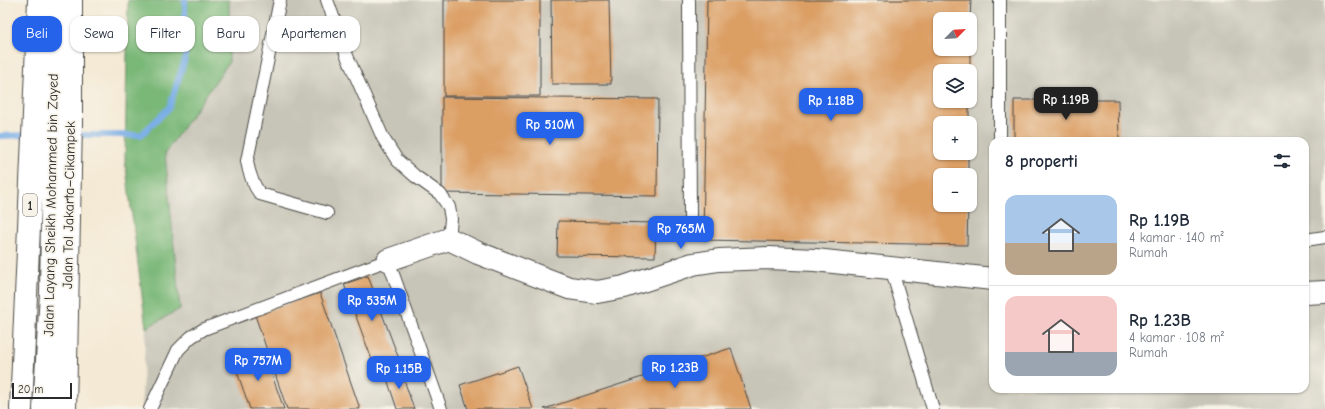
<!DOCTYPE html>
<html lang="id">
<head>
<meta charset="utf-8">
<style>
  :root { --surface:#fff; --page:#f2f2f3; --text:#1f2937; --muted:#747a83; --line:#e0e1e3; --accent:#2563eb }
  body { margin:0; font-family:"Comic Neue",sans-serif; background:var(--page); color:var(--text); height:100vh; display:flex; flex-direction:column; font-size:15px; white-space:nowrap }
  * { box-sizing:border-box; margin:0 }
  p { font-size:13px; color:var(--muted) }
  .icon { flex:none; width:22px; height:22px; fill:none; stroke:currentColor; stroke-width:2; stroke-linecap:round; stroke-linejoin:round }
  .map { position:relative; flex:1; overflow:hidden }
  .panel { position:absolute; left:989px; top:137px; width:320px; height:256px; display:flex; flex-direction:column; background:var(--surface); border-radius:12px; box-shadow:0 1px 3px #0004 }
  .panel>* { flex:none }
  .hud { position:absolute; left:12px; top:16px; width:380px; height:36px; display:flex; gap:8px }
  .needle { width:26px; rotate:66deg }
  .tools { position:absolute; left:933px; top:12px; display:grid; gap:8px }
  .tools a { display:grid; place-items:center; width:44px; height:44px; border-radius:8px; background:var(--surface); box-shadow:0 1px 3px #0004; font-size:20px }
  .scale { position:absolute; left:12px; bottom:10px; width:60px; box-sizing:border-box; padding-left:4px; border:2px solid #2b2b2b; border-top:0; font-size:11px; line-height:14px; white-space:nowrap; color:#2b2b2b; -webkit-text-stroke:3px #f7f3e8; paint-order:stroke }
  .price { position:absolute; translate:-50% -34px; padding:0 9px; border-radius:8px; background:var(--accent); color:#fff; font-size:13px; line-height:26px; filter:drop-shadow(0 1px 2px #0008) }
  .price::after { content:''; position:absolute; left:50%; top:24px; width:12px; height:9px; margin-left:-6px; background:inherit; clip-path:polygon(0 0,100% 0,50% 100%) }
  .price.on { background:#222; color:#fff }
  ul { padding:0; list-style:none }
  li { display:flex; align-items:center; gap:12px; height:100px; padding:0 16px }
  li+li { border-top:1px solid var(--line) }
  li span { display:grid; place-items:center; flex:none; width:112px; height:80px; border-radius:12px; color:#555 }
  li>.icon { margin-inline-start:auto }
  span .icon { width:48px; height:48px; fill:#fffc; stroke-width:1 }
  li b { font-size:17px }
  h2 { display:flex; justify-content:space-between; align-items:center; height:48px; padding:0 16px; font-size:17px }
  .tag { padding:0 14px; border-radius:12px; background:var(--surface); box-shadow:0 1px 3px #0004; font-size:14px; line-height:36px }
  .tag.on { background:var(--accent); color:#fff }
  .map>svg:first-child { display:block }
  .industrial { fill:#c7c4b8; fill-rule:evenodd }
  .forest { fill:#7ab878; stroke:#527252 }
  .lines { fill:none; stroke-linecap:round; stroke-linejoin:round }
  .stream { stroke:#78ade6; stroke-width:6 }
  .building { fill:#db9e63 }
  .service-casing { stroke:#494844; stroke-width:14 }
  .minor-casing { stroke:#494844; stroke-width:24 }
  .motorway-casing { stroke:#494844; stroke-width:24 }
  .service { stroke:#fff; stroke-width:12 }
  .minor { stroke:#fff; stroke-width:22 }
  .motorway { stroke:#fff; stroke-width:22 }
  .labels { text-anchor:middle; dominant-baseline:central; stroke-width:3.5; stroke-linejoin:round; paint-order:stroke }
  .shield { fill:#f7f3e8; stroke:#686764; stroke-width:1 }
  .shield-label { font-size:13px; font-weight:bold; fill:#2b2b2b }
  .street-label { font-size:14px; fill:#2b2b2b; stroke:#f7f3e8 }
</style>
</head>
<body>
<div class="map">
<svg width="1325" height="409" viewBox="0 0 1325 409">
  <rect width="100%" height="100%" fill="#f7f3e8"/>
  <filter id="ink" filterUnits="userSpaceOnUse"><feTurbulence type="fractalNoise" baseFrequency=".025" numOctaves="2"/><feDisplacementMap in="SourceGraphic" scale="8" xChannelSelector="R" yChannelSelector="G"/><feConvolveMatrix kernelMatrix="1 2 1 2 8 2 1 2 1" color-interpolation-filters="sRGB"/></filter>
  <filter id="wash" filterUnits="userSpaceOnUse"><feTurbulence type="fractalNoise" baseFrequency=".012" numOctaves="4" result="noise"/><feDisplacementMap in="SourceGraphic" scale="16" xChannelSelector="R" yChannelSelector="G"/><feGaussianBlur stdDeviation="0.9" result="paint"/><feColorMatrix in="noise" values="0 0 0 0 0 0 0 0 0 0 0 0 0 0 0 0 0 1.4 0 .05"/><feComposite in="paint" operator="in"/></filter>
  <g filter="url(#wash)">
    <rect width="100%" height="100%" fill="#f4e9d4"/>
    <!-- industrial -->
    <path class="industrial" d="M229 0H1325V409H141L146 328 180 309 165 153 229 62ZM940 19H970V49H940ZM940 71H970V101H940ZM940 123H970V153H940ZM993 141H1305V389H993ZM940 175H970V205H940Z"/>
    <!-- forest -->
    <path class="forest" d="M128 0H229V62L165 153 180 309 146 328 125 160Z"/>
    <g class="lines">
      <!-- stream -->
      <path class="stream" d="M74 135H141L169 108 185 59V0
        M0 136 29 135"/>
    </g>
    <g id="blocks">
      <!-- building -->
      <path class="building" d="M444 0H540V96H444Z
        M551 0H609L611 84H552Z
        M707 0H971L970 19H940V49H970V71H940V101H969V123H940V153H968V175H940V205H968L967 245 703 240Z
        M442 97 658 99 657 196 442 193Z
        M1014 100H1118L1119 141H1014Z
        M558 221 656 223 655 257 557 256Z
        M368 276 399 359 375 368 344 284Z
        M320 293 360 409H287L255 315Z
        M731 348 751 409H544Z
        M263 350 284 409H250L233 360Z
        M518 366 533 409H468L460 385Z
        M400 368 414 409H397L385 373Z"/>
    </g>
  </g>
  <g filter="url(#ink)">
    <use href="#blocks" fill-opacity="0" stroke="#494844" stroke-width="1"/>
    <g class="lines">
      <defs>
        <path id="service" d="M280 0 247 161C249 174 252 183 260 194L327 213
          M327 0 347 56 383 138 397 160 415 176 440 194 449 207 451 219 449 239
          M689 0 690 218
          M1000 141V0
          M1305 240 1325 237
          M891 268 933 409
          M150 409 178 350 191 337 204 329 388 260 441 409"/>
        <path id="minor" d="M388 260 449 239 478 253 569 288 597 292 624 287 693 264 719 260 769 258 815 260 993 279
          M1305 293 1325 292"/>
        <path id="motorway" d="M21 409 39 0
          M44 409 51 294 55 0
          M65 409 71 123V0"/>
      </defs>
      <!-- service casing -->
      <use href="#service" class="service-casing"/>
      <!-- minor casing -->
      <use href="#minor" class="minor-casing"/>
      <!-- motorway casing -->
      <use href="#motorway" class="motorway-casing"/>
      <!-- service -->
      <use href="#service" class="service"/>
      <!-- minor -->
      <use href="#minor" class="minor"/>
      <!-- motorway -->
      <use href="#motorway" class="motorway"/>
    </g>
  </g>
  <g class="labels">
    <!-- shield labels -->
    <rect class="shield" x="23" y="194" width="14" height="22" rx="3"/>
    <g class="shield-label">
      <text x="30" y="205">1</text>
    </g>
    <!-- street labels -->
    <g class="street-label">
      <text transform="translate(51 205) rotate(-89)">Jalan Layang Sheikh Mohammed bin Zayed</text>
      <text transform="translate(69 205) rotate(-89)">Jalan Tol Jakarta–Cikampek</text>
    </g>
  </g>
</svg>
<div class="tools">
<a><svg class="needle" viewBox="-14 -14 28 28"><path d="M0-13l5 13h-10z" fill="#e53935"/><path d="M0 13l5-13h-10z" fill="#747a83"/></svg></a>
<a><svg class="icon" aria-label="layers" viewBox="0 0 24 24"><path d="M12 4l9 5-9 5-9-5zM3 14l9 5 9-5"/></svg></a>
<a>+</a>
<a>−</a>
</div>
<div class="scale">20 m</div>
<b class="price on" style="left:1066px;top:121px">Rp 1.19B</b>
<b class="price" style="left:831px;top:122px">Rp 1.18B</b>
<b class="price" style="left:550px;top:146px">Rp 510M</b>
<b class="price" style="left:681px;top:250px">Rp 765M</b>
<b class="price" style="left:372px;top:322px">Rp 535M</b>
<b class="price" style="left:258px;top:382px">Rp 757M</b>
<b class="price" style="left:675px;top:389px">Rp 1.23B</b>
<b class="price" style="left:399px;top:390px">Rp 1.15B</b>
<div class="hud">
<a class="tag on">Beli</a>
<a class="tag">Sewa</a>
<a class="tag">Filter</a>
<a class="tag">Baru</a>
<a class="tag">Apartemen</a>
</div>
<section class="panel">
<h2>8 properti<svg class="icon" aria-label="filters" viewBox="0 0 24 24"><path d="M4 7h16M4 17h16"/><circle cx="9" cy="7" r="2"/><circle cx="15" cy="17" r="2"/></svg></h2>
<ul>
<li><span style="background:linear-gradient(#a9c7e8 60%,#b9a48a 0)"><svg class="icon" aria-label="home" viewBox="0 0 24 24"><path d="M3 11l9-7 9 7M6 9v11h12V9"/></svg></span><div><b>Rp 1.19B</b><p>4 kamar · 140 m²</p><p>Rumah</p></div></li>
<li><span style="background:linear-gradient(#f6c9c9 70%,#9aa5b1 0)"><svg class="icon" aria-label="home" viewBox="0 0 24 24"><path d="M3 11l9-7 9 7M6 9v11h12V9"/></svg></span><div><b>Rp 1.23B</b><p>4 kamar · 108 m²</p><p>Rumah</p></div></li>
</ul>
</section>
</div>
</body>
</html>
